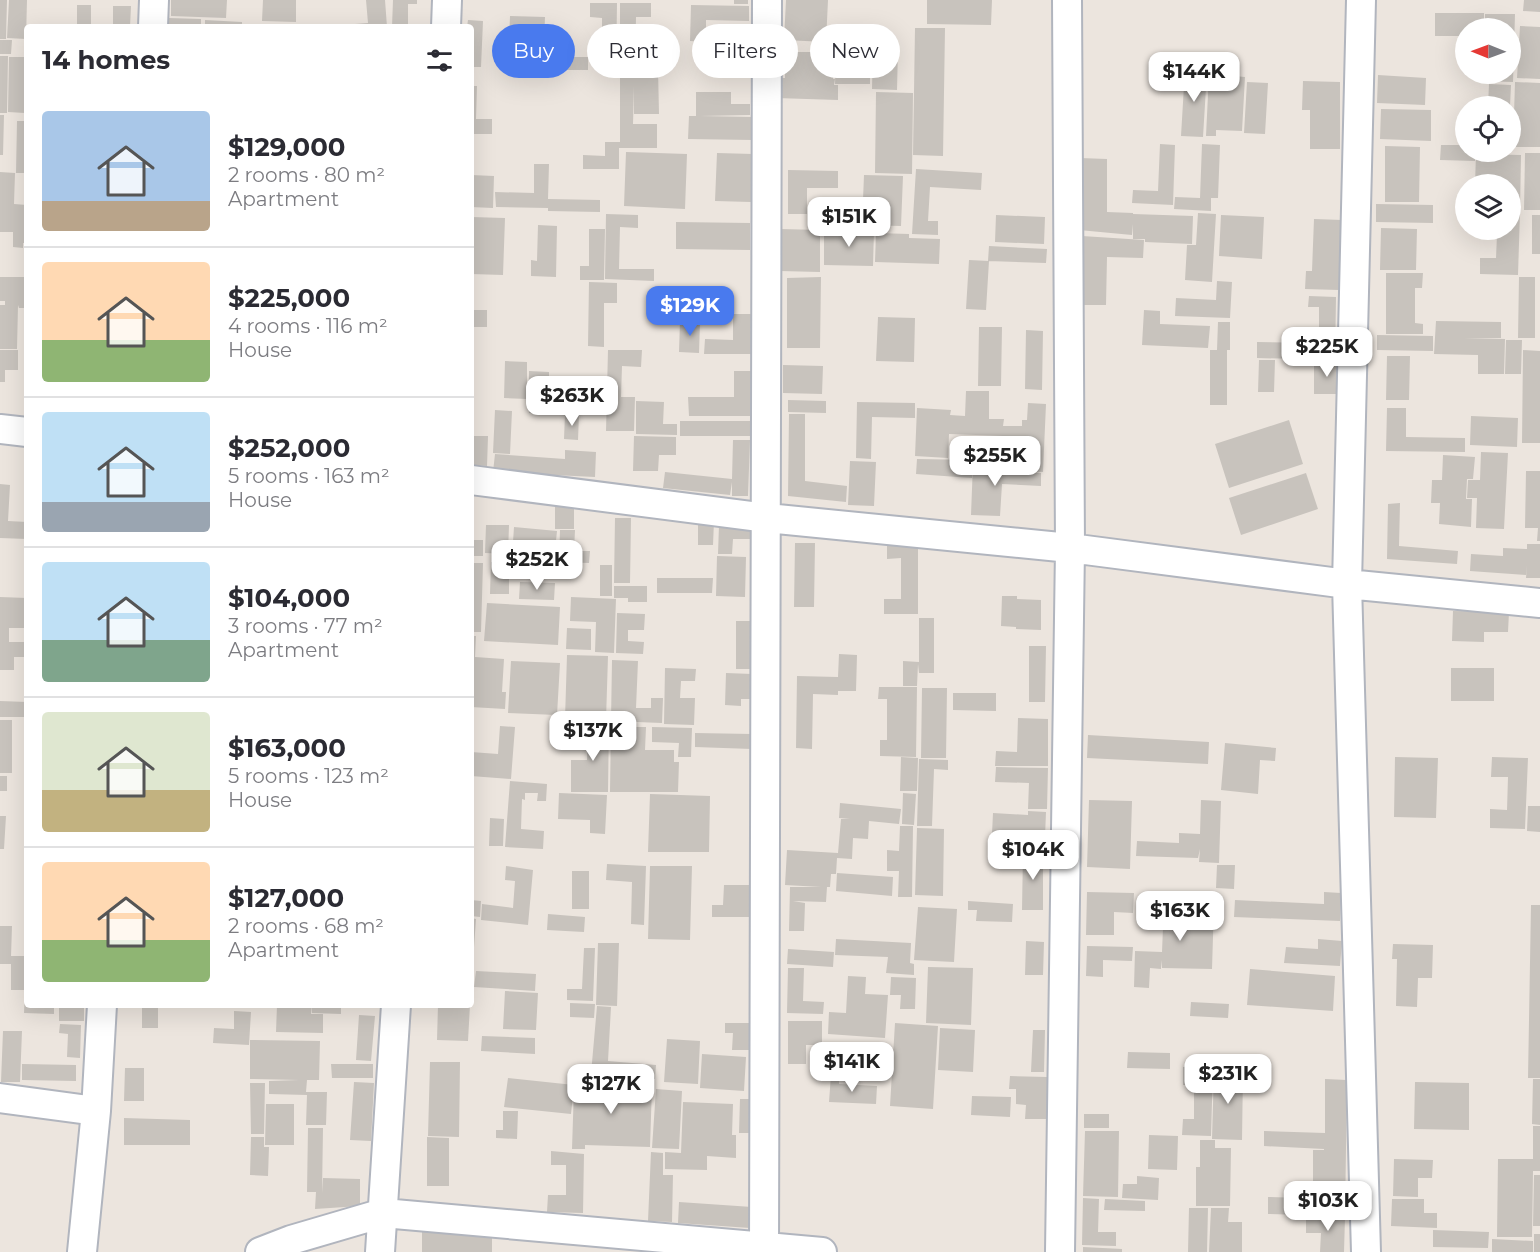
<!DOCTYPE html>
<html lang="en">
<head>
<meta charset="utf-8">
<style>
  :root { --surface:#fff; --page:#f2f2f3; --text:#2b2b33; --muted:#7c7c81; --line:#e1e1e2; --accent:#497aee }
  body { margin:0; font-family:Montserrat,sans-serif; background:var(--page); color:var(--text); height:100vh; display:flex; flex-direction:column; font-size:22px; white-space:nowrap }
  * { box-sizing:border-box; margin:0 }
  p { font-size:20px; color:var(--muted) }
  .icon { flex:none; width:33px; height:33px; fill:none; stroke:currentColor; stroke-width:2; stroke-linecap:round; stroke-linejoin:round }
  .map { position:relative; flex:1; overflow:hidden }
  .details { position:absolute; left:24px; top:24px; width:450px; height:984px; display:flex; flex-direction:column; background:var(--surface); border-radius:6px; box-shadow:0 6px 24px #0002 }
  .details>* { flex:none }
  .guide { position:absolute; left:492px; top:24px; width:570px; height:54px; display:flex; gap:12px }
  .needle { width:39px; rotate:271deg }
  .controls { position:absolute; left:1455px; top:18px; display:grid; gap:12px }
  .controls a { display:grid; place-items:center; width:66px; height:66px; border-radius:50%; background:var(--surface); box-shadow:0 6px 24px #0002; font-size:30px }
  .price { position:absolute; translate:-50% -51px; padding:0 14px; border-radius:12px; background:#fff; color:#222; font-size:20px; line-height:39px; filter:drop-shadow(0 2px 3px #0008) }
  .price::after { content:''; position:absolute; left:50%; top:36px; width:18px; height:14px; margin-left:-9px; background:inherit; clip-path:polygon(0 0,100% 0,50% 100%) }
  .price.selected { background:var(--accent); color:#fff }
  ul { padding:0; list-style:none }
  li { display:flex; align-items:center; gap:18px; height:150px; padding:0 18px }
  li+li { border-top:2px solid var(--line) }
  li span { display:grid; place-items:center; flex:none; width:168px; height:120px; border-radius:6px; color:#555 }
  li>.icon { margin-inline-start:auto }
  span .icon { width:72px; height:72px; fill:#fffc; stroke-width:1 }
  li b { font-size:26px }
  h2 { display:flex; justify-content:space-between; align-items:center; height:72px; padding:0 18px; font-size:26px }
  .pill { padding:0 21px; border-radius:27px; background:var(--surface); box-shadow:0 6px 24px #0002; font-size:21px; line-height:54px }
  .pill.selected { background:var(--accent); color:#fff }
  .map>svg:first-child { display:block }
  .building { fill:#c8c3bd }
  .lines { fill:none; stroke-linecap:round; stroke-linejoin:round }
  .minor-casing { stroke:#b1b5be; stroke-width:32 }
  .minor { stroke:#fff; stroke-width:28 }
</style>
</head>
<body>
<div class="map">
<svg width="1540" height="1252" viewBox="0 0 1540 1252">
  <rect width="100%" height="100%" fill="#ece5de"/>
  <!-- building -->
  <path class="building" d="M0 0H7L6 39H0Z
    M9 0H27L26 39 7 38Z
    M171 0H227L226 18 171 16Z
    M263 0H296V22L262 21Z
    M366 0H385L387 27H342V25L368 23Z
    M393 0H417V4H408V27H392Z
    M734 0H748V4H734Z
    M786 0H828L826 42 784 40Z
    M927 0H992L991 25 927 24Z
    M1524 0H1540V12L1523 11Z
    M590 3H617L616 72 602 71V18L590 17Z
    M620 3H651V17H636L635 68H658L659 114H634V86L633 124H657V148H619V169H583V155L605 156V142H620Z
    M77 5H91V27H77Z
    M691 5 749 6V21L706 20V42L690 41Z
    M113 6H131L130 27H113Z
    M1435 13H1484V28H1466V36H1435Z
    M1485 14H1515L1513 82 1480 81V74H1510V28H1485Z
    M510 16 545 17 543 70 508 69Z
    M169 18 201 19V27H169Z
    M205 20 242 22V27H205Z
    M468 20 483 21 481 67H471V27H467Z
    M1520 26 1540 27V79L1517 78Z
    M915 28H945L943 156 913 155Z
    M0 40H12L11 54H0Z
    M547 47H567V57H588V70H547Z
    M873 48 898 49 897 90 872 89Z
    M785 52H833V79H835L834 85H838V100L776 98V78H785Z
    M0 56H8L7 113H0Z
    M836 56H870V84H835Z
    M9 57H27L25 113 8 112Z
    M1185 69 1207 71 1203 137 1181 136Z
    M1209 74 1245 77 1242 131 1216 130V136H1206Z
    M1378 75 1426 78 1425 105 1377 103Z
    M1303 81 1340 82V149H1310V110H1302Z
    M1247 82 1268 83 1265 134 1244 133Z
    M1515 82 1540 83V147H1513Z
    M1489 84 1511 85 1510 106H1488Z
    M471 86H477L476 119H492V134H471Z
    M696 92H731V104H750V115L700 116 754 117 753 140 688 139 689 116H696Z
    M876 92 913 93 912 174 875 173Z
    M1381 109 1431 110V141L1380 139Z
    M0 115H4L3 155H0Z
    M17 121H27V173H16Z
    M1160 144 1175 145 1173 205 1132 203 1133 190 1158 191Z
    M1202 144 1220 145 1218 198H1211V211L1174 209 1175 197 1200 198Z
    M1441 145H1466V152H1475V161L1440 160Z
    M1385 146 1420 147 1419 202H1385Z
    M626 152 687 154 685 209 624 206Z
    M717 153 753 154 751 202 715 201Z
    M1525 153H1540V210H1524Z
    M1476 154 1521 155 1520 211 1510 210V184H1475Z
    M1080 158 1107 159V212L1133 213V214L1193 216 1192 244 1145 242V239H1133V224L1132 235 1079 230Z
    M534 164H549L548 199 600 200V212L548 211V208L496 207 495 192 534 193Z
    M916 169 982 173 981 190 930 187 928 221H938V235L912 234Z
    M788 170 838 171V188H807V214H788Z
    M0 172 15 173 14 204 27 205V243H23V248L13 247V232H0Z
    M471 175 494 176 493 208 471 207Z
    M864 175 903 176 901 226 862 225Z
    M1376 204 1433 205V223L1376 222Z
    M1510 212H1520L1518 275 1480 274V258H1496L1497 235H1481L1482 230H1510Z
    M1198 213 1216 214 1212 282 1185 280 1187 245H1196Z
    M606 214 638 215V228L620 227 619 269H654V281L605 279Z
    M996 215 1045 217 1044 244 995 242Z
    M1221 215 1264 217 1262 259 1219 256Z
    M1532 215H1540V254H1532Z
    M471 217 505 218 503 275 471 274Z
    M1314 219 1342 220 1339 290 1305 289 1306 271H1312Z
    M676 222 750 223V250L676 249Z
    M538 225 557 226 556 277 531 276V260L537 261Z
    M1381 228 1417 229 1416 270H1380Z
    M589 229H605L604 280H580V266H589Z
    M780 229 820 230V272L780 271Z
    M824 230H874L873 266 824 265Z
    M876 233 909 234V238L940 239 939 264 875 262Z
    M1082 236 1144 240 1143 258 1107 257 1106 305H1081Z
    M989 246 1047 249 1046 263 988 261Z
    M969 260 989 261 986 310 966 309Z
    M1386 273H1423L1422 288H1415V323L1423 324V334H1386Z
    M0 277H27V308H19L18 305 17 349H0V305H5V301H0Z
    M821 277 820 348H787V278Z
    M1519 277H1535V338H1518Z
    M1217 281 1232 282 1230 318 1175 316 1176 298 1216 300Z
    M589 282 617 283V303H604V347L588 346Z
    M1309 296 1336 297 1335 360 1257 358V342L1319 343V307H1308Z
    M471 310H487V327H471Z
    M1144 310 1160 311V324L1210 326 1208 348 1142 345Z
    M733 314H753L752 354H704L705 339 733 340Z
    M878 317 915 318 914 362 876 361Z
    M680 321 700 322 699 353 679 352Z
    M1436 321 1501 322V338H1464L1505 339 1504 374H1478V355L1434 354Z
    M1218 322H1230V350H1227V405H1210V350H1217Z
    M979 327H1002L1001 386H978Z
    M1026 330 1043 331 1042 390 1025 389Z
    M1377 335 1433 336V351L1377 350Z
    M1506 340H1522L1521 374H1505Z
    M0 350H18V370H5V382H0Z
    M608 350H642L641 367 622 366 621 397H635L634 431H606Z
    M1523 350 1540 351V443H1522Z
    M1387 356H1410L1409 400H1386Z
    M1259 360H1275L1274 392H1258Z
    M505 361 527 362V399L504 398Z
    M1314 361 1341 362V394H1314Z
    M783 365 823 366 822 394 783 393Z
    M529 371 549 372V414L529 413Z
    M734 371H752V416H689L688 397H734Z
    M966 391H989V419H1004L1003 426H1022V420H1027L1028 403 1046 404 1043 472 997 470 998 442H1003V436L949 434 948 458 915 456 917 408 951 410 950 415 965 416Z
    M788 400 826 401V413L788 412Z
    M636 401 664 402 663 424H677V435L636 434Z
    M857 402 915 403V418L872 417 871 459 856 458Z
    M1387 408H1406V437L1465 438V452L1386 451Z
    M495 410 512 411 510 454 493 453Z
    M565 414H579L578 440 564 439Z
    M789 414H805V481L847 486 846 502 788 496Z
    M1471 416 1518 418 1517 447 1470 445Z
    M1289 420 1303 464 1229 488 1215 444Z
    M680 421H751V436H680Z
    M471 436H488L487 466 471 465Z
    M634 436 676 437V455H659L658 471H633Z
    M733 440H750L748 496H732V482L730 495 663 488 665 472 732 479Z
    M565 450 596 452 595 477 493 472 495 454 565 459Z
    M1481 452 1508 453 1504 529 1476 528 1477 498H1467L1468 480H1480Z
    M1443 455 1475 457 1473 479H1467L1466 499H1472L1471 527 1439 524 1440 503H1431L1432 480H1442Z
    M917 459 972 460V478L916 474Z
    M850 461 876 462 874 506 848 505Z
    M973 463 995 464V471L1041 473V486L1002 484 1000 516 971 515Z
    M1526 471H1540V541H1537L1538 528H1525Z
    M1306 473 1318 509 1241 535 1229 498Z
    M0 484 10 485 8 521 27 522V539L0 538Z
    M555 503H574V529H555Z
    M1400 503 1399 546 1458 551 1457 564 1387 559 1388 504Z
    M615 518H631L630 583H614Z
    M698 521H714L713 545H698Z
    M486 525H509L508 554 485 553Z
    M719 525 752 527V539H733L732 554H718Z
    M514 527 557 531 554 560 512 557Z
    M560 530H575L574 551H590L589 563 559 562Z
    M471 540H483V556H471Z
    M795 543H815L814 607H794Z
    M887 544H918V614H884V599H901V558L887 559Z
    M1527 544H1540V578H1526L1527 565 1526 575 1470 571 1471 554 1503 556V548L1527 549Z
    M717 556 746 557 745 597 716 596Z
    M491 562H509V594H490Z
    M471 563H483L481 632H471Z
    M600 565H612V596H600Z
    M657 578H713L712 593H657Z
    M520 582 555 583 554 600 519 599Z
    M614 586H647V602H628V598H614Z
    M1002 596H1017V599L1041 600V630L1016 629V627L1001 626Z
    M0 597 27 598V628H9V642H27L26 657H14V670H0Z
    M571 597 616 599 614 653 595 652 596 622 570 621Z
    M487 603 560 607 558 645 484 641Z
    M1453 611 1509 612 1508 632H1484V642L1452 641Z
    M617 613 645 614 644 630H628V641L644 642 643 654 616 653Z
    M919 618H934V673H919L918 664 917 686H903V661L919 662Z
    M736 621H752V669H736Z
    M567 628 591 629V650L566 649Z
    M471 636H476L475 657 504 659 502 692H506L505 709 471 707Z
    M1029 646H1046L1045 702H1029Z
    M839 654 857 655 856 691H838V695L813 694 812 749 796 748 797 676 838 677Z
    M567 655 608 656 606 720 565 719Z
    M612 660 638 661 636 708H651V698H663L662 723 611 721Z
    M511 661 560 663 557 715 508 713Z
    M665 668 696 669 695 681H681L680 698H695L694 725 664 724Z
    M1451 668H1494V701H1451Z
    M726 673 752 674 751 699H741V706L725 705Z
    M879 687H917L916 757 880 756V740H887V699H878Z
    M922 688H947L946 758H921Z
    M953 693H996V711L953 710Z
    M0 701 27 702V717H0Z
    M1018 718 1048 719V766H995L996 751 1017 752Z
    M0 720H12V773H0Z
    M588 722H609L608 792H571V760H587Z
    M500 726 515 727 511 779 471 776V752L498 754Z
    M611 727H646L645 750H674V762H679L678 792H610Z
    M652 727 692 728 691 757H678L679 743 652 742Z
    M695 733 752 734V749L695 747Z
    M1088 735 1209 742 1208 764 1087 758Z
    M1225 743 1276 748 1275 761 1260 760 1258 794 1221 790Z
    M901 757 918 758 917 791H900Z
    M1395 757 1438 758 1436 818 1394 817Z
    M1492 757 1528 758 1525 829 1490 828V809L1507 810 1508 777H1491Z
    M919 759 948 760V770L934 769 932 826H917Z
    M996 767 1048 768 1047 809H1028L1029 783 995 782Z
    M0 776H7V791H0Z
    M510 781 547 784 546 801H537L538 793H525V800L522 799 521 829 544 831 543 849 505 847Z
    M559 793 607 795 605 834 590 833V820L558 819Z
    M903 793 916 794 914 825 902 824Z
    M650 794 710 796 709 852H648Z
    M1089 800 1132 801 1130 869 1087 867Z
    M1201 800 1221 801 1219 863 1199 862 1200 849 1198 858 1136 856 1137 841 1179 843V833L1200 834Z
    M840 803 901 809 899 824 869 821 868 839 853 838 852 859 837 858 836 874H831L830 887H827L826 902 793 901 805 903 804 931H789L790 887H821L785 885 787 850 838 853 841 819H850L839 818Z
    M1528 806H1540V832L1527 831Z
    M1028 811 1046 812 1045 837 992 834 993 813 1028 815Z
    M0 816H6L4 849H0Z
    M490 818 504 819 503 846H489Z
    M900 826H913L912 897H898L899 871H887V850L899 851Z
    M917 828 944 829 943 896 915 895Z
    M1023 852 1043 853V910H1022Z
    M607 864 646 866 644 925 631 924 632 882 606 880Z
    M1217 865H1235L1234 889 1216 888Z
    M506 866 533 870 528 925 481 920 482 904 513 908 515 881 505 880Z
    M650 866H692L690 940 648 939Z
    M572 871H589V909H572Z
    M837 873 893 877 892 896 836 891Z
    M724 885H751L750 917H712V905H723Z
    M1087 892 1134 893 1133 913 1114 912V935H1086Z
    M1324 892 1341 893 1340 921 1234 917 1235 900 1324 904Z
    M471 900 481 901 480 917 471 916Z
    M968 901 1013 904 1012 922 976 921 977 910H968Z
    M1164 903 1214 904 1212 969 1162 968 1161 960V969L1150 968 1149 988 1134 987 1135 951 1162 952Z
    M1531 905H1540V1078H1528Z
    M918 907 957 909 954 962 914 960Z
    M548 914 585 917 584 932 547 930Z
    M471 918 476 919 473 961 471 960Z
    M0 926H12L11 956H26V960H27V1005H54V1014L24 1013 25 990H11V964H0Z
    M836 939 911 943 910 963 914 964V975L886 973 888 957 835 955Z
    M1318 939 1342 941 1340 966 1284 963 1286 947 1318 949Z
    M1026 941 1044 942 1043 975H1025Z
    M598 943H619L617 1006 596 1005Z
    M1393 944 1433 945 1432 978H1418L1417 1007 1396 1006 1397 959H1392Z
    M1087 946 1133 947 1132 961 1103 960V977L1086 976Z
    M584 948H595L593 1001 567 1000V989H582Z
    M788 949 834 952 833 967 787 964Z
    M928 967 973 968 971 1025 926 1023Z
    M788 968H804L803 1001 824 1002 823 1014 787 1013Z
    M1250 969 1335 976 1333 1011 1247 1005Z
    M476 971 536 974 535 991 474 987Z
    M848 976 866 977 865 994 888 995 885 1038 828 1034 829 1012 846 1013Z
    M891 977 916 978 915 1009H900L901 995H890Z
    M505 991 538 993 536 1030 503 1029Z
    M1191 1002 1229 1004 1228 1018 1190 1016Z
    M570 1003 595 1004 594 1018 570 1017Z
    M59 1005H84V1021H59Z
    M277 1005H312L311 1014H323V1033L276 1032Z
    M312 1005H341V1014L312 1013Z
    M438 1005H470L468 1041 437 1040Z
    M142 1006H158V1028H142Z
    M597 1006 611 1007 608 1061 656 1065 655 1079 591 1074Z
    M234 1011 251 1012 249 1045 213 1043 214 1028 234 1029Z
    M359 1015 375 1016 371 1061 356 1060Z
    M788 1021H822V1045H806V1064H788Z
    M725 1023H750V1050H732L733 1033H725Z
    M895 1023 938 1026 933 1109 890 1106Z
    M60 1024 81 1025 80 1058 67 1057 68 1034 59 1033Z
    M940 1028 975 1030 973 1072 938 1070Z
    M1033 1030H1045L1044 1072H1031Z
    M3 1031H22L20 1082H1Z
    M482 1036 535 1038V1054L481 1051Z
    M667 1039 700 1041 698 1084 664 1082Z
    M250 1040 320 1041 319 1080H307L306 1092H327L326 1125H306L307 1095 269 1094V1081L299 1080 250 1079Z
    M1128 1052 1170 1053V1069L1127 1068Z
    M702 1054 746 1057 744 1091 700 1088Z
    M430 1062H460L459 1137 428 1136Z
    M22 1064 76 1065V1081L22 1080Z
    M331 1064H373V1078H332Z
    M1183 1067H1213L1211 1136 1182 1135 1183 1119H1194V1085H1183Z
    M125 1068H144V1101H124Z
    M1214 1070 1243 1071 1242 1140 1212 1139Z
    M831 1075H839V1084L877 1086 876 1104 829 1102Z
    M578 1076 599 1077V1084L652 1086 650 1147 585 1145V1149H572L574 1088H578Z
    M1010 1076 1047 1077V1119H1025L1026 1105 1016 1104V1089H1009Z
    M508 1078 574 1085 571 1114 504 1107Z
    M1325 1079 1347 1080 1345 1215H1323V1181H1313V1150H1324V1149L1264 1146V1131L1325 1133Z
    M1533 1079H1540V1125L1532 1124Z
    M354 1082 374 1083 371 1141 350 1140Z
    M1415 1082 1469 1083V1130L1414 1129Z
    M250 1083H265L264 1134H251Z
    M656 1089 682 1091 679 1149 652 1148Z
    M972 1096 1011 1097 1010 1117 971 1115Z
    M740 1099H753L752 1133H739Z
    M683 1102 733 1104 732 1135H736V1158L707 1156V1170L665 1169V1152L681 1153Z
    M266 1104H294V1145H265Z
    M503 1111H518L517 1139 496 1138V1130H503Z
    M1084 1114H1109V1128H1084Z
    M124 1118 190 1120V1145H124Z
    M1533 1126H1540V1171H1533L1532 1237H1497L1498 1159H1533Z
    M308 1128H323L322 1193 323 1178 360 1179V1206L315 1209 316 1192H307Z
    M1085 1131H1119L1118 1197 1083 1196Z
    M1149 1135 1178 1136 1177 1170 1148 1169Z
    M251 1137H264V1147H269L268 1176 250 1175Z
    M427 1137 449 1138V1186H427Z
    M1200 1140H1215V1148H1231L1230 1206H1196V1167H1200Z
    M551 1151 584 1154 583 1213 547 1212 548 1195H566V1165H551Z
    M651 1152 663 1153V1175H673L672 1222 648 1221Z
    M1394 1159 1433 1160 1432 1178H1418V1197L1393 1196Z
    M1534 1175H1540V1226H1533Z
    M1137 1176 1159 1178 1158 1200 1122 1198 1123 1184H1137Z
    M1268 1197 1301 1198V1215L1268 1214Z
    M1083 1198 1099 1199 1098 1232H1116V1246L1082 1245Z
    M1105 1199 1145 1201V1211L1104 1210Z
    M1392 1199H1424V1213H1437V1228L1391 1226Z
    M679 1202 752 1207 750 1228 678 1223Z
    M1189 1208H1208L1207 1252H1188Z
    M1211 1208H1229L1228 1222H1242V1252H1209Z
    M1306 1216 1345 1217 1344 1252H1320L1321 1233H1306Z
    M422 1229 492 1230V1252H422Z
    M1433 1230 1489 1232 1488 1248 1433 1247Z
    M1534 1234H1540V1252H1534Z
    M1492 1239 1533 1241V1252H1492Z
    M1083 1247 1122 1249V1252H1083Z"/>
  <g class="lines">
    <defs>
      <path id="minor" d="M1361 0 1347 584 1366 1252
        M153 27 154 0
        M446 27 447 0
        M0 429 27 432
        M471 480 767 518 1070 548 1347 584 1540 603
        M0 1098 96 1111
        M82 1252 96 1111 102 1005
        M260 1252 291 1240 383 1213 822 1252
        M380 1252 396 1005
        M764 1252 767 0
        M1060 1252 1070 548 1067 0"/>
    </defs>
    <!-- minor casing -->
    <use href="#minor" class="minor-casing"/>
    <!-- minor -->
    <use href="#minor" class="minor"/>
  </g>
</svg>
<div class="controls">
<a><svg class="needle" viewBox="-14 -14 28 28"><path d="M0-13l5 13h-10z" fill="#e53935"/><path d="M0 13l5-13h-10z" fill="#7c7c81"/></svg></a>
<a><svg class="icon" aria-label="locate" viewBox="0 0 24 24"><circle cx="12" cy="12" r="6"/><path d="M12 2v4M12 18v4M2 12h4M18 12h4"/></svg></a>
<a><svg class="icon" aria-label="layers" viewBox="0 0 24 24"><path d="M12 4l9 5-9 5-9-5zM3 14l9 5 9-5"/></svg></a>
</div>
<b class="price" style="left:1194px;top:103px">$144K</b>
<b class="price" style="left:849px;top:248px">$151K</b>
<b class="price selected" style="left:690px;top:337px">$129K</b>
<b class="price" style="left:1327px;top:378px">$225K</b>
<b class="price" style="left:572px;top:427px">$263K</b>
<b class="price" style="left:995px;top:487px">$255K</b>
<b class="price" style="left:537px;top:591px">$252K</b>
<b class="price" style="left:593px;top:762px">$137K</b>
<b class="price" style="left:1033px;top:881px">$104K</b>
<b class="price" style="left:1180px;top:942px">$163K</b>
<b class="price" style="left:852px;top:1093px">$141K</b>
<b class="price" style="left:1228px;top:1105px">$231K</b>
<b class="price" style="left:611px;top:1115px">$127K</b>
<b class="price" style="left:1328px;top:1232px">$103K</b>
<div class="guide">
<a class="pill selected">Buy</a>
<a class="pill">Rent</a>
<a class="pill">Filters</a>
<a class="pill">New</a>
</div>
<section class="details">
<h2>14 homes<svg class="icon" aria-label="filters" viewBox="0 0 24 24"><path d="M4 7h16M4 17h16"/><circle cx="9" cy="7" r="2"/><circle cx="15" cy="17" r="2"/></svg></h2>
<ul>
<li><span style="background:linear-gradient(#a9c7e8 75%,#b9a48a 0)"><svg class="icon" aria-label="home" viewBox="0 0 24 24"><path d="M3 11l9-7 9 7M6 9v11h12V9"/></svg></span><div><b>$129,000</b><p>2 rooms · 80 m²</p><p>Apartment</p></div></li>
<li><span style="background:linear-gradient(#ffd9b3 65%,#8fb573 0)"><svg class="icon" aria-label="home" viewBox="0 0 24 24"><path d="M3 11l9-7 9 7M6 9v11h12V9"/></svg></span><div><b>$225,000</b><p>4 rooms · 116 m²</p><p>House</p></div></li>
<li><span style="background:linear-gradient(#bfe0f5 75%,#9aa5b1 0)"><svg class="icon" aria-label="home" viewBox="0 0 24 24"><path d="M3 11l9-7 9 7M6 9v11h12V9"/></svg></span><div><b>$252,000</b><p>5 rooms · 163 m²</p><p>House</p></div></li>
<li><span style="background:linear-gradient(#bfe0f5 65%,#7fa58c 0)"><svg class="icon" aria-label="home" viewBox="0 0 24 24"><path d="M3 11l9-7 9 7M6 9v11h12V9"/></svg></span><div><b>$104,000</b><p>3 rooms · 77 m²</p><p>Apartment</p></div></li>
<li><span style="background:linear-gradient(#dfe7d0 65%,#c2b280 0)"><svg class="icon" aria-label="home" viewBox="0 0 24 24"><path d="M3 11l9-7 9 7M6 9v11h12V9"/></svg></span><div><b>$163,000</b><p>5 rooms · 123 m²</p><p>House</p></div></li>
<li><span style="background:linear-gradient(#ffd9b3 65%,#8fb573 0)"><svg class="icon" aria-label="home" viewBox="0 0 24 24"><path d="M3 11l9-7 9 7M6 9v11h12V9"/></svg></span><div><b>$127,000</b><p>2 rooms · 68 m²</p><p>Apartment</p></div></li>
</ul>
</section>
</div>
</body>
</html>
